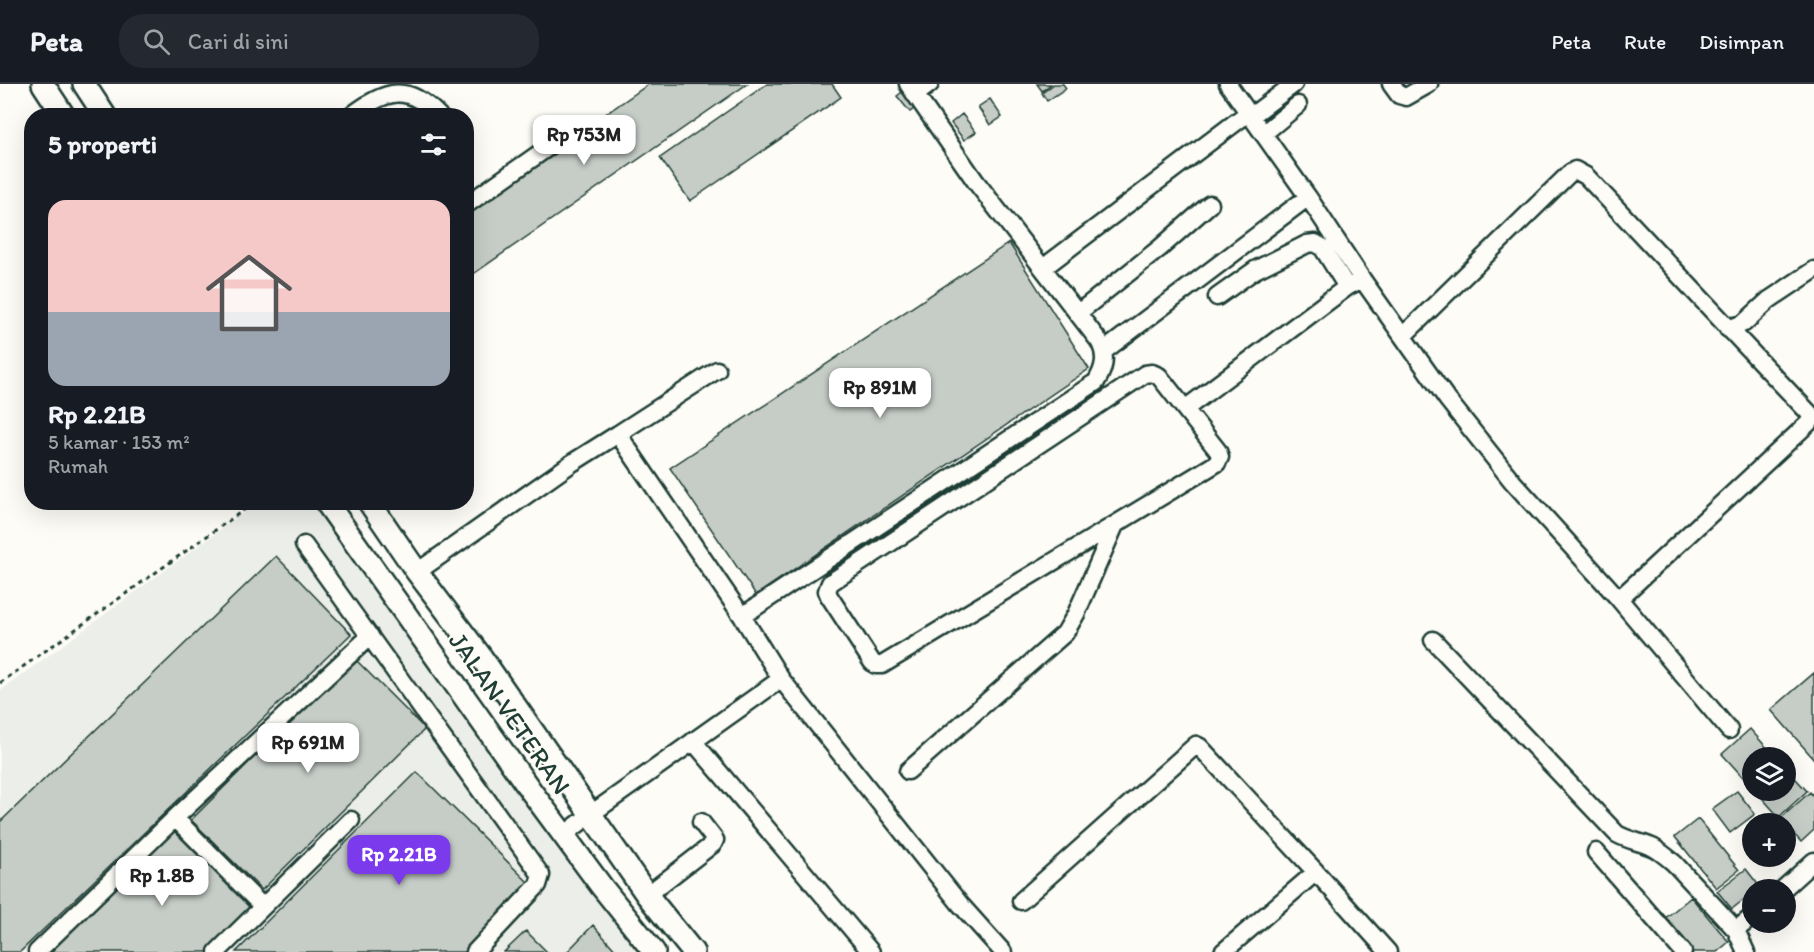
<!DOCTYPE html>
<html lang="id">
<head>
<meta charset="utf-8">
<style>
  :root { --surface:#171b24; --page:#242831; --text:#f1f3f6; --muted:#9ea1a6; --line:#363941; --accent:#7c3aed }
  body { margin:0; font-family:Itim,sans-serif; background:var(--page); color:var(--text); height:100vh; display:flex; flex-direction:column; font-size:22px; white-space:nowrap }
  * { box-sizing:border-box; margin:0 }
  p { font-size:20px; color:var(--muted) }
  .icon { flex:none; width:33px; height:33px; fill:none; stroke:currentColor; stroke-width:2; stroke-linecap:round; stroke-linejoin:round }
  .map { position:relative; flex:1; overflow:hidden }
  .sheet { position:absolute; left:24px; top:24px; width:450px; height:402px; display:flex; flex-direction:column; background:var(--surface); border-radius:24px; box-shadow:0 6px 24px #0002 }
  .sheet>* { flex:none }
  .buttons { position:absolute; left:1742px; top:663px; display:grid; gap:12px }
  .buttons a { display:grid; place-items:center; width:54px; height:54px; border-radius:50%; background:var(--surface); box-shadow:0 6px 24px #0002; font-size:30px }
  .price { position:absolute; translate:-50% -51px; padding:0 14px; border-radius:12px; background:#fff; color:#222; font-size:20px; line-height:39px; filter:drop-shadow(0 2px 3px #0008) }
  .price::after { content:''; position:absolute; left:50%; top:36px; width:18px; height:14px; margin-left:-9px; background:inherit; clip-path:polygon(0 0,100% 0,50% 100%) }
  .price.on { background:var(--accent); color:#fff }
  ul { padding:0; list-style:none }
  li { display:grid; align-content:center; gap:12px; height:318px; padding:0 24px }
  li span { display:grid; place-items:center; height:186px; border-radius:18px; color:#555 }
  li>.icon { margin-inline-start:auto }
  span .icon { width:108px; height:108px; fill:#fffc; stroke-width:1 }
  li b { font-size:26px }
  h2 { display:flex; justify-content:space-between; align-items:center; height:72px; padding:0 24px; font-size:26px }
  header { display:flex; align-items:center; gap:36px; box-sizing:border-box; height:84px; padding:0 30px; background:var(--surface); border-bottom:2px solid var(--line) }
  header strong { font-size:28px }
  nav { display:flex; gap:33px; margin-inline-start:auto; font-size:21px }
  .search { width:420px; height:54px; background:var(--page); display:flex; align-items:center; gap:15px; box-sizing:border-box; padding:0 21px; border-radius:24px; color:var(--muted); font-size:22px }
  .map>svg:first-child { display:block }
  .built { fill:#eceee9 }
  .building { fill:#c6cdc7; stroke:#1f3d34; stroke-width:1.5 }
  .lines { fill:none; stroke-linecap:round; stroke-linejoin:round }
  .minor-casing { stroke:#1f3d34; stroke-width:21 }
  .major-casing { stroke:#1f3d34; stroke-width:26 }
  .path { stroke:#1f3d34; stroke-width:3; stroke-dasharray:4.5 4.5; stroke-linecap:butt }
  .minor { stroke:#fdfcf7; stroke-width:16 }
  .major { stroke:#fdfcf7; stroke-width:21 }
  .labels { text-anchor:middle; dominant-baseline:central; stroke-width:4.5; stroke-linejoin:round; paint-order:stroke }
  .street-label { font-size:26px; fill:#1f3d34; stroke:#fdfcf7 }
</style>
</head>
<body>
<header>
<strong>Peta</strong>
<div class="search"><svg class="icon" aria-label="search" viewBox="0 0 24 24"><circle cx="10" cy="10" r="6"/><path d="M15 15l6 6"/></svg>Cari di sini</div>
<nav><a>Peta</a><a>Rute</a><a>Disimpan</a></nav>
</header>
<div class="map">
<svg width="1814" height="868" viewBox="0 0 1814 868">
  <rect width="100%" height="100%" fill="#fdfcf7"/>
  <filter id="ink" filterUnits="userSpaceOnUse"><feTurbulence type="fractalNoise" baseFrequency=".0167" numOctaves="2"/><feDisplacementMap in="SourceGraphic" scale="12" xChannelSelector="R" yChannelSelector="G"/><feConvolveMatrix kernelMatrix="1 2 1 2 8 2 1 2 1" color-interpolation-filters="sRGB"/></filter>
  <g filter="url(#ink)">
    <!-- built -->
    <path class="built" d="M257 419H326L656 868H0V607Z"/>
    <!-- building -->
    <path class="building" d="M649 0H747L466 195V127Z
      M767 0H832L841 13 690 117 660 74Z
      M1037 0H1051L1042 7Z
      M1054 0H1063L1066 4 1047 17 1042 9Z
      M906 5 919 21 910 28 897 12Z
      M990 15 1002 33 990 41 978 23Z
      M962 30 976 48 964 56 951 39Z
      M1009 159 1089 285 756 511 670 384Z
      M276 472 351 550 20 868H0V738Z
      M354 574 425 645 262 806 191 736Z
      M1814 589V675L1771 626Z
      M1750 645 1776 674H1752V703L1722 670Z
      M1785 683 1807 707 1779 733 1755 706H1785Z
      M417 688 532 802 466 868H236Z
      M1737 707 1755 730 1730 749 1712 725Z
      M1810 708 1814 713V746L1801 758 1780 735Z
      M1698 735 1739 786 1716 804 1675 753Z
      M175 746 252 824 207 868H50Z
      M1746 785 1760 803 1757 806H1752V809L1732 825 1717 807Z
      M1691 813 1729 858 1717 868H1689L1663 836Z
      M593 841 617 868H567Z
      M526 847 547 868H504Z"/>
    <g class="lines">
      <defs>
        <path id="minor" d="M1228 0 1308 113 1362 195
          M1391 0 1399 11 1406 13 1429 0
          M915 11 930 0
          M351 32C388 4 408 0 439 32
          M1250 33 1294 0
          M1263 50 1298 21
          M466 121 567 50
          M1043 184 1248 29
          M1217 213 1255 186 1307 160 1315 159 1322 163 1347 203
          M1078 229 1160 164 1210 120
          M1728 245 1744 239 1769 216 1814 186
          M1403 252 1570 89 1575 86 1586 92C1662 172 1737 254 1814 334
          M1104 267 1308 113
          M1152 289 1159 292 1218 367 1220 373 1217 379 882 581H876L872 578 829 512 827 507 830 499 1145 290Z
          M1185 325 1347 203 1362 195 1447 315 1513 398 1619 515 1729 646
          M618 350 717 286
          M304 461 541 791 538 801 475 868
          M417 488 572 379 618 350 742 532 1096 298C1105 284 1107 271 1099 257L976 98 908 0
          M1619 515 1814 334
          M742 532 781 595 960 820 1003 868
          M1433 556 1617 750C1629 757 1642 758 1654 764 1661 768 1668 774 1674 779L1736 846
          M693 657 871 868
          M908 687 1065 549 1076 530 1115 441
          M175 734 262 822
          M564 751 591 730 781 595
          M1596 768 1683 868
          M1782 806 1814 777
          M647 811 713 760 715 756 701 738
          M1021 817 1196 661 1200 663 1316 788
          M37 868 175 734 370 552
          M217 868 351 736
          M1223 868 1316 788 1388 868
          M1746 868 1736 846 1752 833"/>
        <path id="major" d="M43 0 64 32
          M84 0 105 32
          M326 418 531 707 602 803 654 868
          M369 418 417 488 479 570 647 811 693 868"/>
      </defs>
      <!-- minor casing -->
      <use href="#minor" class="minor-casing"/>
      <!-- major casing -->
      <use href="#major" class="major-casing"/>
      <!-- path -->
      <path class="path" d="M0 599 255 418"/>
      <!-- minor -->
      <use href="#minor" class="minor"/>
      <!-- major -->
      <use href="#major" class="major"/>
    </g>
  </g>
  <g class="labels">
    <!-- street labels -->
    <g class="street-label">
      <text transform="translate(510 629) rotate(55)">JALAN VETERAN</text>
    </g>
  </g>
</svg>
<div class="buttons">
<a><svg class="icon" aria-label="layers" viewBox="0 0 24 24"><path d="M12 4l9 5-9 5-9-5zM3 14l9 5 9-5"/></svg></a>
<a>+</a>
<a>−</a>
</div>
<b class="price" style="left:584px;top:82px">Rp 753M</b>
<b class="price" style="left:880px;top:335px">Rp 891M</b>
<b class="price" style="left:308px;top:690px">Rp 691M</b>
<b class="price on" style="left:399px;top:802px">Rp 2.21B</b>
<b class="price" style="left:162px;top:823px">Rp 1.8B</b>
<section class="sheet">
<h2>5 properti<svg class="icon" aria-label="filters" viewBox="0 0 24 24"><path d="M4 7h16M4 17h16"/><circle cx="9" cy="7" r="2"/><circle cx="15" cy="17" r="2"/></svg></h2>
<ul>
<li><span style="background:linear-gradient(#f6c9c9 60%,#9aa5b1 0)"><svg class="icon" aria-label="home" viewBox="0 0 24 24"><path d="M3 11l9-7 9 7M6 9v11h12V9"/></svg></span><div><b>Rp 2.21B</b><p>5 kamar · 153 m²</p><p>Rumah</p></div></li>
</ul>
</section>
</div>
</body>
</html>
